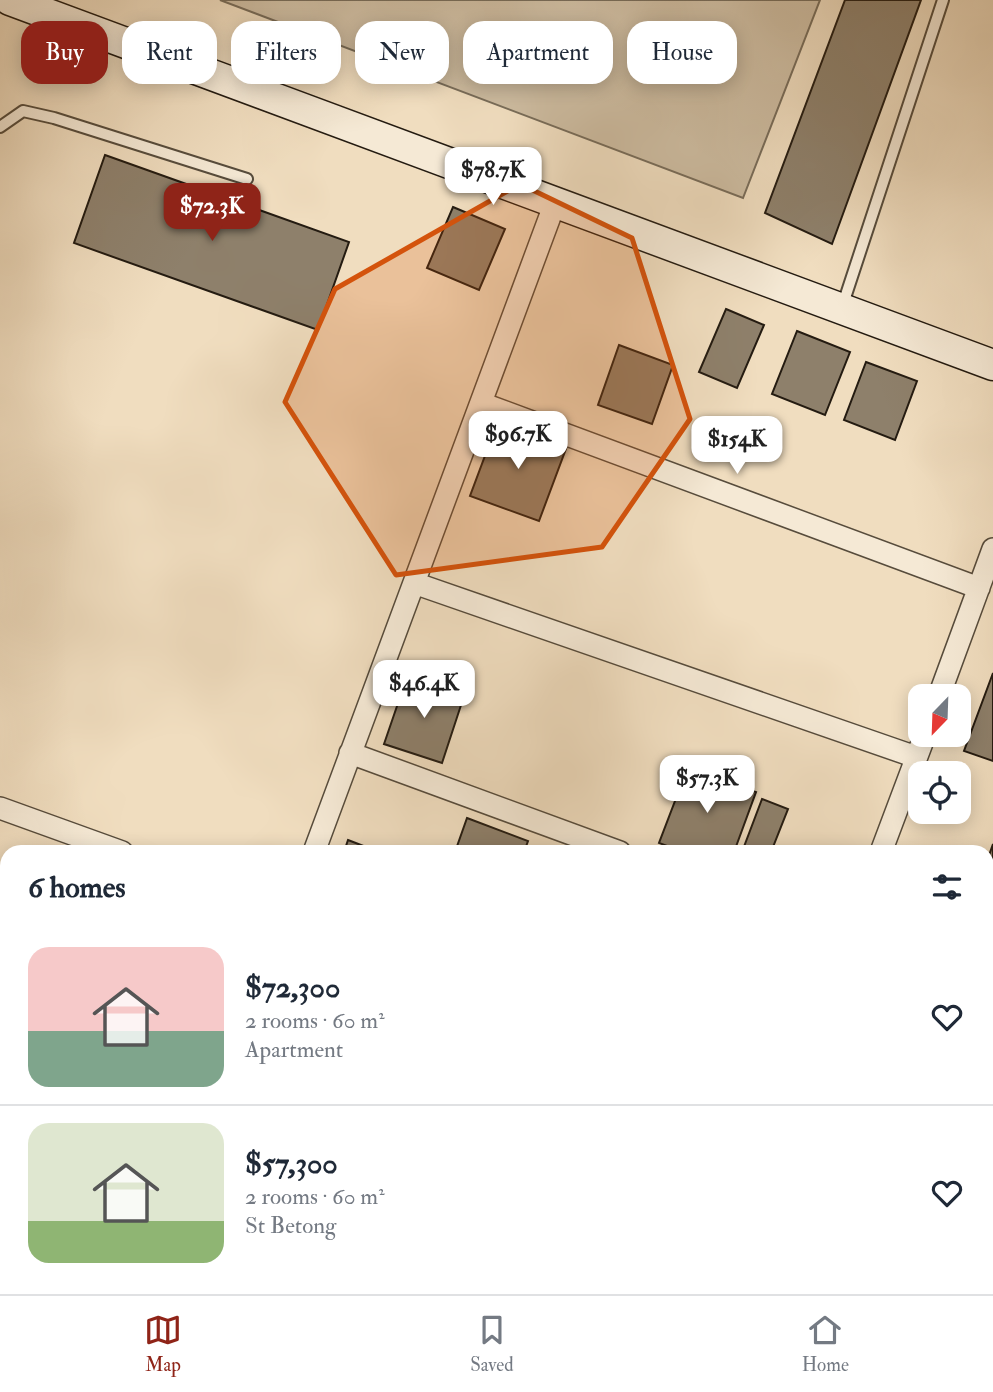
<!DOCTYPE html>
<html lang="en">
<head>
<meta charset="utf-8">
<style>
  :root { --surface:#fff; --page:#f6f6f7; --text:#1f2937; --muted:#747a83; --line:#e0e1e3; --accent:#8f2418 }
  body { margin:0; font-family:"IM FELL Double Pica",serif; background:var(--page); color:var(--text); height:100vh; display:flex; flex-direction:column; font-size:26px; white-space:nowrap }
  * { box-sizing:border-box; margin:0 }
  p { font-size:23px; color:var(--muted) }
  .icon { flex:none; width:38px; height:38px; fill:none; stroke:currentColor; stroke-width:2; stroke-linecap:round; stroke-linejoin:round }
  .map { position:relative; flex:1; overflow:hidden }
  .details { position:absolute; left:0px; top:845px; width:994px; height:450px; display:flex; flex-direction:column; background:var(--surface); border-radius:21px 21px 0 0; box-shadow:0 4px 18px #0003 }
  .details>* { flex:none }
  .banner { position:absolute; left:21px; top:21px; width:952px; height:63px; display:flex; gap:14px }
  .needle { width:46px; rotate:203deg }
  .tools { position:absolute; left:908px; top:684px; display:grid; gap:14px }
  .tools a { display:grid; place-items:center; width:63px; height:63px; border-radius:14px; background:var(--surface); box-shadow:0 4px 18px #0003; font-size:35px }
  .price { position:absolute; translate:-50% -60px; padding:0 16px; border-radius:14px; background:#fff; color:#222; font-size:23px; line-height:46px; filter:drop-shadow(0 2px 4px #0008) }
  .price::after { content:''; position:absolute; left:50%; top:42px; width:21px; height:16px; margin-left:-10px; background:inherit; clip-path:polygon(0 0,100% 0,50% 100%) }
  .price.current { background:var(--accent); color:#fff }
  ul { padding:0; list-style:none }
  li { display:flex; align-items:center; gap:21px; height:175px; padding:0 28px }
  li+li { border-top:2px solid var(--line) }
  li span { display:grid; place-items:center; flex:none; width:196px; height:140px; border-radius:21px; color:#555 }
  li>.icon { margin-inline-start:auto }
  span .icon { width:84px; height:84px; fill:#fffc; stroke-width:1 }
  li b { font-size:30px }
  h2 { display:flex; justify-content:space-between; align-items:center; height:84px; padding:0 28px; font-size:30px }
  .chip { padding:0 24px; border-radius:21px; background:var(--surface); box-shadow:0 4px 18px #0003; font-size:24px; line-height:63px }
  .chip.current { background:var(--accent); color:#fff }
  .tab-bar { display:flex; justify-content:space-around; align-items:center; height:98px; border-top:2px solid var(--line); background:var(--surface); font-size:19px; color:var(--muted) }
  .tab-bar a { display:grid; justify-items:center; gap:4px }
  .tab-bar .current { color:var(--accent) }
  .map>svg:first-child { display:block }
  .green { fill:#cdbca1; stroke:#786c59; stroke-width:2 }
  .building { fill:#8e806b; stroke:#241b11; stroke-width:2 }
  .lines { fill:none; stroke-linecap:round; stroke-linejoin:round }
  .lane-casing { stroke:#574c3c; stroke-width:14 }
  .street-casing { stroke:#574c3c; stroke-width:24 }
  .secondary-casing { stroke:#241b11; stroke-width:33 }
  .lane { stroke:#f5e9d5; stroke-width:10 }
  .street { stroke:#f5e9d5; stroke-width:21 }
  .secondary { stroke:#f5e9d5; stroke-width:30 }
  .marked { fill:#d4530c; fill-opacity:0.2; stroke:#d4530c; stroke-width:5; stroke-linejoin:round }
</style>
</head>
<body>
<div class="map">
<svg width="993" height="1294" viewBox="0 0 993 1294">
  <rect width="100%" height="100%" fill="#f0ddbf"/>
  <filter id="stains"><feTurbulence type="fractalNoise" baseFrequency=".00286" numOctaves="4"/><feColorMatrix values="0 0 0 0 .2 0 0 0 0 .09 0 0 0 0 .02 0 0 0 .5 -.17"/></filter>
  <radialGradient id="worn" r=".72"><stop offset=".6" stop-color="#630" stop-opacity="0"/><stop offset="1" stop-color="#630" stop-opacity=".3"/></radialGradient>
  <!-- green -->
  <path class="green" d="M220 0H820L743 198Z"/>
  <!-- building -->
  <path class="building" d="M845 0H921L832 244 765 213Z
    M105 155 349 242 318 330 74 243Z
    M453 207 505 229 479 290 427 268Z
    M726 309 764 325 737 388 699 372Z
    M797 331 850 352 825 415 772 394Z
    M619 345 673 365 652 424 598 405Z
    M866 362 917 381 895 440 844 420Z
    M498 421 567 446 539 521 470 496Z
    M993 673V761L964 751Z
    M407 677 464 696 442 763 384 744Z
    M688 767 756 792 734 852H683L659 843Z
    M762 799 788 809 771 852H742Z
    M467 818 528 841 524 852H455Z
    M348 840 379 852H344Z
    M993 844V885L987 883V861Z
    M993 908V951L987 949V924Z"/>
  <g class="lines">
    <defs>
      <path id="lane" d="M0 127 23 111 54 118 247 179
        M842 307 943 0"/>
      <path id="street" d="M481 403 979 588
        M414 583 916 757
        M939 696 993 549
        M350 753 620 852
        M0 808 122 852
        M314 852 555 203
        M881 852 925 735
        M987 987 993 989
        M987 1169 993 1171
        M0 1191 7 1193
        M256 1288 271 1294
        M150 1294 153 1288
        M718 1294 720 1288"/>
      <path id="secondary" d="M10 0 993 365"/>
    </defs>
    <!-- lane casing -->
    <use href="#lane" class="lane-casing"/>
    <!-- street casing -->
    <use href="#street" class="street-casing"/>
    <!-- secondary casing -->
    <use href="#secondary" class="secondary-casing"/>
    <!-- lane -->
    <use href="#lane" class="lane"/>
    <!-- street -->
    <use href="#street" class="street"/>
    <!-- secondary -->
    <use href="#secondary" class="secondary"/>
  </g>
  <!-- marked area -->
  <path class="marked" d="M520 184 632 238 690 419 602 547 396 575 285 402 335 289Z"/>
  <rect width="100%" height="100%" filter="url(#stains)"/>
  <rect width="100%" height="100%" fill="url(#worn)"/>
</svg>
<div class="tools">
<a><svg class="needle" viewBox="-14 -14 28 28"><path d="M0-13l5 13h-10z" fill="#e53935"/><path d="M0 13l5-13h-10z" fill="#747a83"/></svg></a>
<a><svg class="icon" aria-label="locate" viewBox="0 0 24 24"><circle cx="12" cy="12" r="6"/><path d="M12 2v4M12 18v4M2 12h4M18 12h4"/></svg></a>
</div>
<b class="price" style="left:493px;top:207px">$78.7K</b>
<b class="price current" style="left:212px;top:243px">$72.3K</b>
<b class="price" style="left:518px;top:471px">$96.7K</b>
<b class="price" style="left:737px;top:476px">$154K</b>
<b class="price" style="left:424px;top:720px">$46.4K</b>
<b class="price" style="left:707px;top:815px">$57.3K</b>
<div class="banner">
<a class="chip current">Buy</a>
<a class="chip">Rent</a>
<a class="chip">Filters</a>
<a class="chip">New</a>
<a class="chip">Apartment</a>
<a class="chip">House</a>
</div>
<section class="details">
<h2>6 homes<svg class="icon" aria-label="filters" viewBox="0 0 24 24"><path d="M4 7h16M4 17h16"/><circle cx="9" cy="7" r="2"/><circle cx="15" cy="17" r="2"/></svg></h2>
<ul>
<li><span style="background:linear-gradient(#f6c9c9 60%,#7fa58c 0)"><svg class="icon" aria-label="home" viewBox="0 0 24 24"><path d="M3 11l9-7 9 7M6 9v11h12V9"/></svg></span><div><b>$72,300</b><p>2 rooms · 60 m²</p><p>Apartment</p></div><svg class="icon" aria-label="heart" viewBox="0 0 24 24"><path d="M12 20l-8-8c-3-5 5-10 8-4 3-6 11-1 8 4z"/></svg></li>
<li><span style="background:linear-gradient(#dfe7d0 70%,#8fb573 0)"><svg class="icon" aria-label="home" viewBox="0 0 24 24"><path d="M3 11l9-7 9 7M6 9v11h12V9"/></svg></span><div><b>$57,300</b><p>2 rooms · 60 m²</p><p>St Betong</p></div><svg class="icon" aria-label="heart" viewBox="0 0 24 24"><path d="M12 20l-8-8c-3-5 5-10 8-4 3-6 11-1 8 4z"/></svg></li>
</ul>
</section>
</div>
<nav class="tab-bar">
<a class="current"><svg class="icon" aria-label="map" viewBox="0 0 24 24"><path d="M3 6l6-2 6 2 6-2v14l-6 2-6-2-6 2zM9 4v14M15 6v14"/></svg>Map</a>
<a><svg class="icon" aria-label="saved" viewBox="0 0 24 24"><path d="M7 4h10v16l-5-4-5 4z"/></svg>Saved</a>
<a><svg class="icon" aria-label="home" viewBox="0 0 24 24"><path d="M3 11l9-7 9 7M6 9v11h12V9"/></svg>Home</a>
</nav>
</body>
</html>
